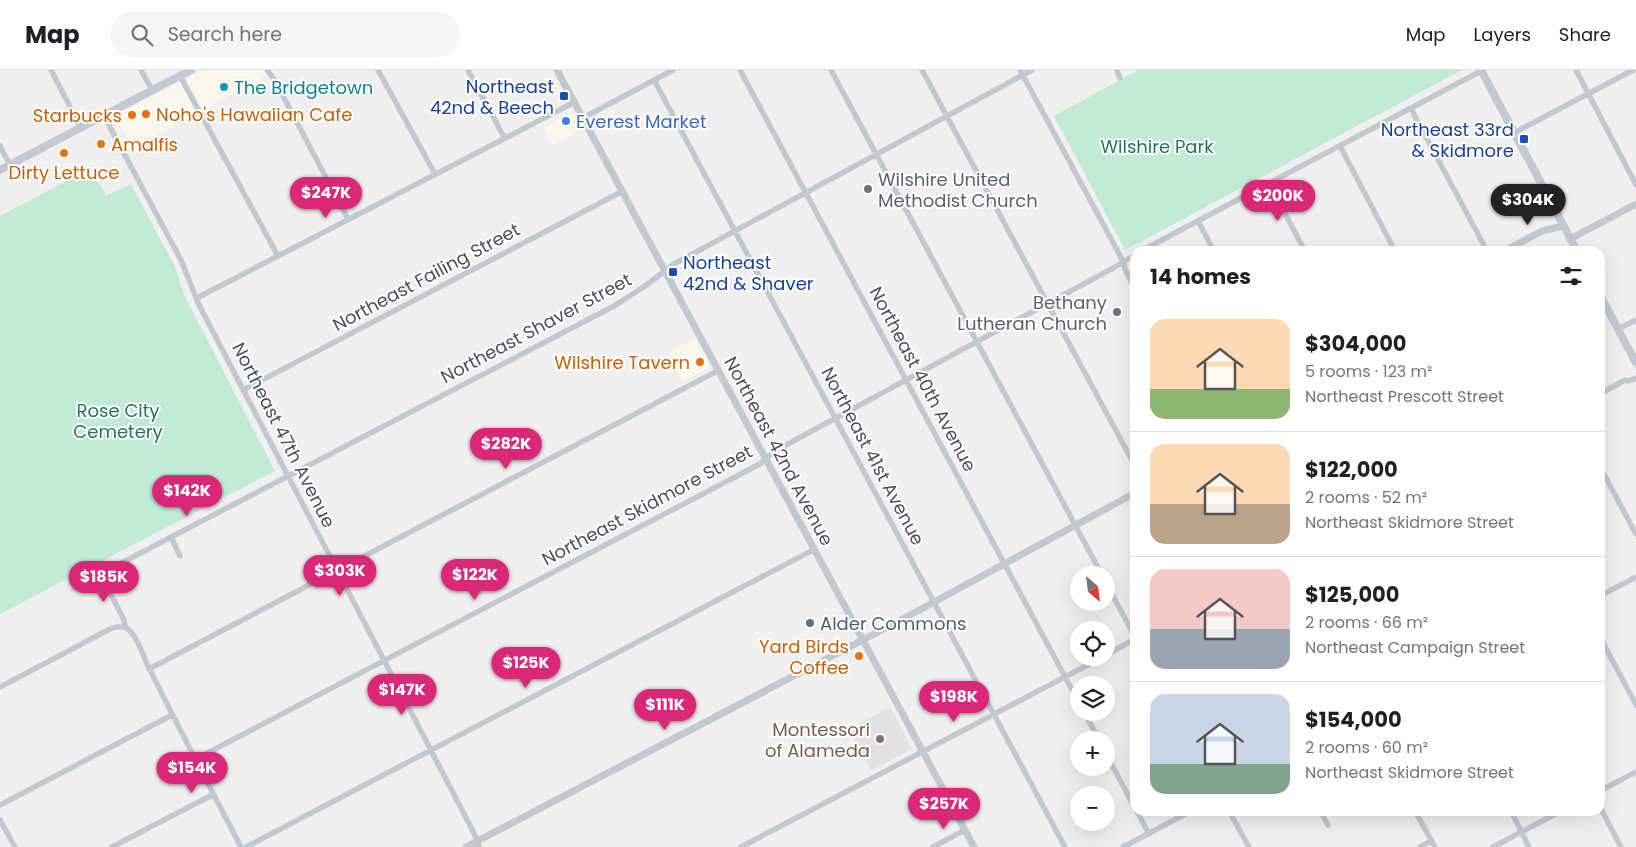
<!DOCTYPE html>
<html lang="en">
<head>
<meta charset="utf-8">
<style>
  :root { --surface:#fff; --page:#f6f6f6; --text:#202124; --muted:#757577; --line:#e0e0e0; --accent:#db2777 }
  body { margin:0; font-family:Poppins,sans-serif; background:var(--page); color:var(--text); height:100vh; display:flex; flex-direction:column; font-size:19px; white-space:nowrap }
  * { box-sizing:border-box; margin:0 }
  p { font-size:16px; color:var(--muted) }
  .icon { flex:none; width:28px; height:28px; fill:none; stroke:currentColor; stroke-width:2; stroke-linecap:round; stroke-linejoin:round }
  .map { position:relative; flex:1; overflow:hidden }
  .panel { position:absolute; left:1130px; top:176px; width:475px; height:570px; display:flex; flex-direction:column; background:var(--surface); border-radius:15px; box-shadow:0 5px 20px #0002 }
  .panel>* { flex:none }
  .needle { width:32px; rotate:152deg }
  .tools { position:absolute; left:1070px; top:496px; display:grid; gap:10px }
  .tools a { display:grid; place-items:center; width:45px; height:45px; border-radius:50%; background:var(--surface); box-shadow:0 5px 20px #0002; font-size:25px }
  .price { position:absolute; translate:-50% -42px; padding:0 11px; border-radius:18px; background:var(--accent); color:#fff; font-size:16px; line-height:32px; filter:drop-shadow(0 1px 2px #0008) }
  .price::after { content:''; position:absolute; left:50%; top:30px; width:15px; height:11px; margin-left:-8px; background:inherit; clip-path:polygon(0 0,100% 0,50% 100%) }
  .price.active { background:#222; color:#fff }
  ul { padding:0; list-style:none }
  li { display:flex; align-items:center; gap:15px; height:125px; padding:0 20px }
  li+li { border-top:1px solid var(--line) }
  li span { display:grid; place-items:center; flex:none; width:140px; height:100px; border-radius:15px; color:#555 }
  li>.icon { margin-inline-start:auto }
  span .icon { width:60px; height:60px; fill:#fffc; stroke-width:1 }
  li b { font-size:21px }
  h2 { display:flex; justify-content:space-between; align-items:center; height:60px; padding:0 20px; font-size:21px }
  header { display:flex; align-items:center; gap:30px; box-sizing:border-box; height:70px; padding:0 25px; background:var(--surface); border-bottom:1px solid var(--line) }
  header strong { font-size:24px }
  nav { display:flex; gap:28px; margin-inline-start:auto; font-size:18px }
  .search { width:350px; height:45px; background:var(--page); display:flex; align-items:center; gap:12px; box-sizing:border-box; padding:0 18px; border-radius:28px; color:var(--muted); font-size:19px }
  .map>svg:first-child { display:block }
  .commercial { fill:#faf7eb }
  .education { fill:#e3e1e1 }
  .green { fill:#c2ebd6 }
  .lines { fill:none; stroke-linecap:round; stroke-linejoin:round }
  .minor { stroke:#c1c8d0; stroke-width:5.5 }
  .tertiary { stroke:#c1c8d0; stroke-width:7 }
  .secondary { stroke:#c2c9d4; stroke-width:8 }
  .culture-dot { fill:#0f9aa8; stroke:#fff; stroke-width:2 }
  .transit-dot { fill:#1a4fb4; stroke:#fff; stroke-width:2 }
  .food-dot { fill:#e8710a; stroke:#fff; stroke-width:2 }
  .shop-dot { fill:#3f7fe0; stroke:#fff; stroke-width:2 }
  .worship-dot { fill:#6b7280; stroke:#fff; stroke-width:2 }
  .service-dot { fill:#5c6f8a; stroke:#fff; stroke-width:2 }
  .education-dot { fill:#8d6e63; stroke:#fff; stroke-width:2 }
  .labels { text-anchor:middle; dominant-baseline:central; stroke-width:4; stroke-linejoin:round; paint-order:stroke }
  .transit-label { font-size:18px; fill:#164399; stroke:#fff; text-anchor:end }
  .culture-label { font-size:18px; fill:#0d838f; stroke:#fff; text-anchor:start }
  .food-label { font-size:18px; fill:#c56008; stroke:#fff; text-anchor:end }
  .shop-label { font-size:18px; fill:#366cbe; stroke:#fff; text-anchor:start }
  .park-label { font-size:18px; fill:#207653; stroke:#fff }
  .worship-label { font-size:18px; fill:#5b616d; stroke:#fff; text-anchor:start }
  .street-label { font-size:18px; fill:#49515b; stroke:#fff }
  .service-label { font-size:18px; fill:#4e5e75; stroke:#fff; text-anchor:start }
  .education-label { font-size:18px; fill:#785e54; stroke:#fff; text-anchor:end }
</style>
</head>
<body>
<header>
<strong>Map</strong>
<div class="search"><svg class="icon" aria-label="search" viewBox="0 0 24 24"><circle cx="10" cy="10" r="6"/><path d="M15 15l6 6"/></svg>Search here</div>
<nav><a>Map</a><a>Layers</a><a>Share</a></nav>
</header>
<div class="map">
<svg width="1636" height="777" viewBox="0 0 1636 777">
  <rect width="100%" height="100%" fill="#f2f0ef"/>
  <!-- commercial -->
  <path class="commercial" d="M204 0H278L132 78 115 46Z
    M571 43 580 60 553 75 543 58Z
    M695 268 710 297 683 311 668 283Z"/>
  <!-- education -->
  <path class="education" d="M890 637 912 679 871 701 849 659Z"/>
  <!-- green -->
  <path class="green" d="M1138 0H1462L1125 180 1054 46Z
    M87 100 91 108 101 115 106 126 131 114 174 195 185 227 275 401 0 544V146Z"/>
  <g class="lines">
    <!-- minor -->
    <path class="minor" d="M51 0 81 58
      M141 0 152 20
      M267 0 274 9 348 149
      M378 0 435 104
      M468 0 504 67
      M740 0 1079 633
      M831 0 1102 505
      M922 0 1135 396
      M1020 0 1123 191 1125 199 1135 219
      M1117 0 1120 8
      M1576 0 1636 115
      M180 6 278 186
      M654 10 1065 777
      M1411 39 1487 181
      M104 46 181 190 199 235 474 763 479 777
      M583 48 673 0
      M1514 63 1633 0
      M0 76 10 95
      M1340 76 1395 181
      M1269 114 1305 181
      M1198 151 1214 181
      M1141 181 1481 1
      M197 228 575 32
      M1618 259 1636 250
      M243 320 623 121
      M1600 324 1625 310 1629 311 1636 308
      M1600 397 1636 464
      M171 467 180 486
      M1106 513 1135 567
      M1600 526 1636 507
      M1600 567 1636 635
      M1106 585 1135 569
      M149 599 719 300
      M0 617 110 559 116 557H125
      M1084 642 1099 670
      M1106 684 1135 738
      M196 689 760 394 775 381 1115 197 1135 185
      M1600 721 1636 702
      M0 735 172 645
      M1600 737 1621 777
      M1137 741 1149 764
      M1229 741 1249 777
      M1320 741 1328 755
      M1415 741 1435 777
      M1511 741 1529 777
      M0 750 15 777
      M112 777 214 724
      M241 777C210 717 178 657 148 596 142 584 137 564 125 557L124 550 105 513 104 507 108 500 614 236 645 216 674 194 1032 0
      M246 777 815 479
      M741 777 1101 588
      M933 777 965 760
      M1123 777 1191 741
      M1420 777 1431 771
      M1493 777 1561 741"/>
    <!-- tertiary -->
    <path class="tertiary" d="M557 0 974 777
      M1570 169 1636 134
      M1504 181 1542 161 1563 156
      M466 777 899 551 1135 423"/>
    <!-- secondary -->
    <path class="secondary" d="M1481 0 1577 181
      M0 100 191 0
      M1600 225 1636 293"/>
  </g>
  <!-- markers -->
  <circle class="culture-dot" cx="224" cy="17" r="5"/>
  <g class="transit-dot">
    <rect x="559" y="21" width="10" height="10" rx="2.5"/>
    <rect x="1519" y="64" width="10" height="10" rx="2.5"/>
    <rect x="668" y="197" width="10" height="10" rx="2.5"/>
  </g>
  <g class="food-dot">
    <circle cx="146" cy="44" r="5"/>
    <circle cx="132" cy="45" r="5"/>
    <circle cx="101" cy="74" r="5"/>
    <circle cx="64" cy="83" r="5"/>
    <circle cx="700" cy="292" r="5"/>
    <circle cx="859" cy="586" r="5"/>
  </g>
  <circle class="shop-dot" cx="566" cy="51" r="5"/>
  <g class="worship-dot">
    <circle cx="868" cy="119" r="5"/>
    <circle cx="1117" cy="242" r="5"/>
  </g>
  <circle class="service-dot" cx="810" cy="553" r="5"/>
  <circle class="education-dot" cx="880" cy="669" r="5"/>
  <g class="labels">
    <!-- transit labels -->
    <g class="transit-label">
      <text x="554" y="16">Northeast<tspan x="554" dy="21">42nd &amp; Beech</tspan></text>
      <text x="1514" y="59">Northeast 33rd<tspan x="1514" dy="21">&amp; Skidmore</tspan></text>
      <text x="683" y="192" text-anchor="start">Northeast<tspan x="683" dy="21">42nd &amp; Shaver</tspan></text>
    </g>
    <!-- culture labels -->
    <g class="culture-label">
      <text x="234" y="17">The Bridgetown</text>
    </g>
    <!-- food labels -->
    <g class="food-label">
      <text x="156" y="44" text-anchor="start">Noho's Hawaiian Cafe</text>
      <text x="122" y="45">Starbucks</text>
      <text x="111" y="74" text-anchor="start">Amalfis</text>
      <text x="64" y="102" text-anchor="middle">Dirty Lettuce</text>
      <text x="690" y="292">Wilshire Tavern</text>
      <text x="849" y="576">Yard Birds<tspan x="849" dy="21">Coffee</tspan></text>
    </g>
    <!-- shop labels -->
    <g class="shop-label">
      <text x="576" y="51">Everest Market</text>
    </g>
    <!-- park labels -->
    <g class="park-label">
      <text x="1157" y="76">Wilshire Park</text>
      <text x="118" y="340">Rose City<tspan x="118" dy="21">Cemetery</tspan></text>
    </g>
    <!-- worship labels -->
    <g class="worship-label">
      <text x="878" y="109">Wilshire United<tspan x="878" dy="21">Methodist Church</tspan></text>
      <text x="1107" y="232" text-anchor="end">Bethany<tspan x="1107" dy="21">Lutheran Church</tspan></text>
    </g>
    <!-- street labels -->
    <g class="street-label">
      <text transform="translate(426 207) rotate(-28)">Northeast Failing Street</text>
      <text transform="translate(536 258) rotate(-28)">Northeast Shaver Street</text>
      <text transform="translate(923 309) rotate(62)">Northeast 40th Avenue</text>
      <text transform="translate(284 365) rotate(63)">Northeast 47th Avenue</text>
      <text transform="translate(779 381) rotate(62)">Northeast 42nd Avenue</text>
      <text transform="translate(873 386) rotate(62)">Northeast 41st Avenue</text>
      <text transform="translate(647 435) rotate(-28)">Northeast Skidmore Street</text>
    </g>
    <!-- service labels -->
    <g class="service-label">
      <text x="820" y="553">Alder Commons</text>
    </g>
    <!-- education labels -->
    <g class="education-label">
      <text x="870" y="659">Montessori<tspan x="870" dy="21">of Alameda</tspan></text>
    </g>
  </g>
</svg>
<div class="tools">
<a><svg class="needle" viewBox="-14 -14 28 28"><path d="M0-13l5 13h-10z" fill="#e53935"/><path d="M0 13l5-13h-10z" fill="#757577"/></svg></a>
<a><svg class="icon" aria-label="locate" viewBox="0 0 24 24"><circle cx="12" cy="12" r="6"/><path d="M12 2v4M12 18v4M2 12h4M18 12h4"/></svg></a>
<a><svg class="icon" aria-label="layers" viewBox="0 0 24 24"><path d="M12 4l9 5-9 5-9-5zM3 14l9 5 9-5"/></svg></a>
<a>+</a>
<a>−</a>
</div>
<b class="price" style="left:326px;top:149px">$247K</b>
<b class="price" style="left:1278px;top:152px">$200K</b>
<b class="price active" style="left:1528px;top:156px">$304K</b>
<b class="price" style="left:506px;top:400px">$282K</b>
<b class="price" style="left:187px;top:447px">$142K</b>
<b class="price" style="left:340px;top:527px">$303K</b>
<b class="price" style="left:475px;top:531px">$122K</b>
<b class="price" style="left:104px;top:533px">$185K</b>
<b class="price" style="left:526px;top:619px">$125K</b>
<b class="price" style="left:402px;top:646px">$147K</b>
<b class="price" style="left:954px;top:653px">$198K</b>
<b class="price" style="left:665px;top:661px">$111K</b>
<b class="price" style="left:192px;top:724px">$154K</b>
<b class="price" style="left:944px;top:760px">$257K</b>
<section class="panel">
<h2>14 homes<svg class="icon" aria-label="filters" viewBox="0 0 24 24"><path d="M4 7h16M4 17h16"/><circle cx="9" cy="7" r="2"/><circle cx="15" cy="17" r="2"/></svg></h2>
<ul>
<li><span style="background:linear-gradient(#ffd9b3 70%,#8fb573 0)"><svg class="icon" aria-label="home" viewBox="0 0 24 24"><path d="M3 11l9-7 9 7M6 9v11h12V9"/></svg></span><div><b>$304,000</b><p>5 rooms · 123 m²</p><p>Northeast Prescott Street</p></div></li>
<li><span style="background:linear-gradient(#ffd9b3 60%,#b9a48a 0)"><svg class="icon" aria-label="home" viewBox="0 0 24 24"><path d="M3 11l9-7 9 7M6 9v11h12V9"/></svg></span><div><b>$122,000</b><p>2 rooms · 52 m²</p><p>Northeast Skidmore Street</p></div></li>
<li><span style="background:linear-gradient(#f6c9c9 60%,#9aa5b1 0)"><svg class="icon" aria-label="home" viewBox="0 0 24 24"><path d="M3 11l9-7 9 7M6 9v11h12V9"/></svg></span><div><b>$125,000</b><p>2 rooms · 66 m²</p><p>Northeast Campaign Street</p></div></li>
<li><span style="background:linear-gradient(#c9d6e8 70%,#7fa58c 0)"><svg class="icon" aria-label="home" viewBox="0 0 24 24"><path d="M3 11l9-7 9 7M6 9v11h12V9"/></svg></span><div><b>$154,000</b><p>2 rooms · 60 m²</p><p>Northeast Skidmore Street</p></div></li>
</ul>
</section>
</div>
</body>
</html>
